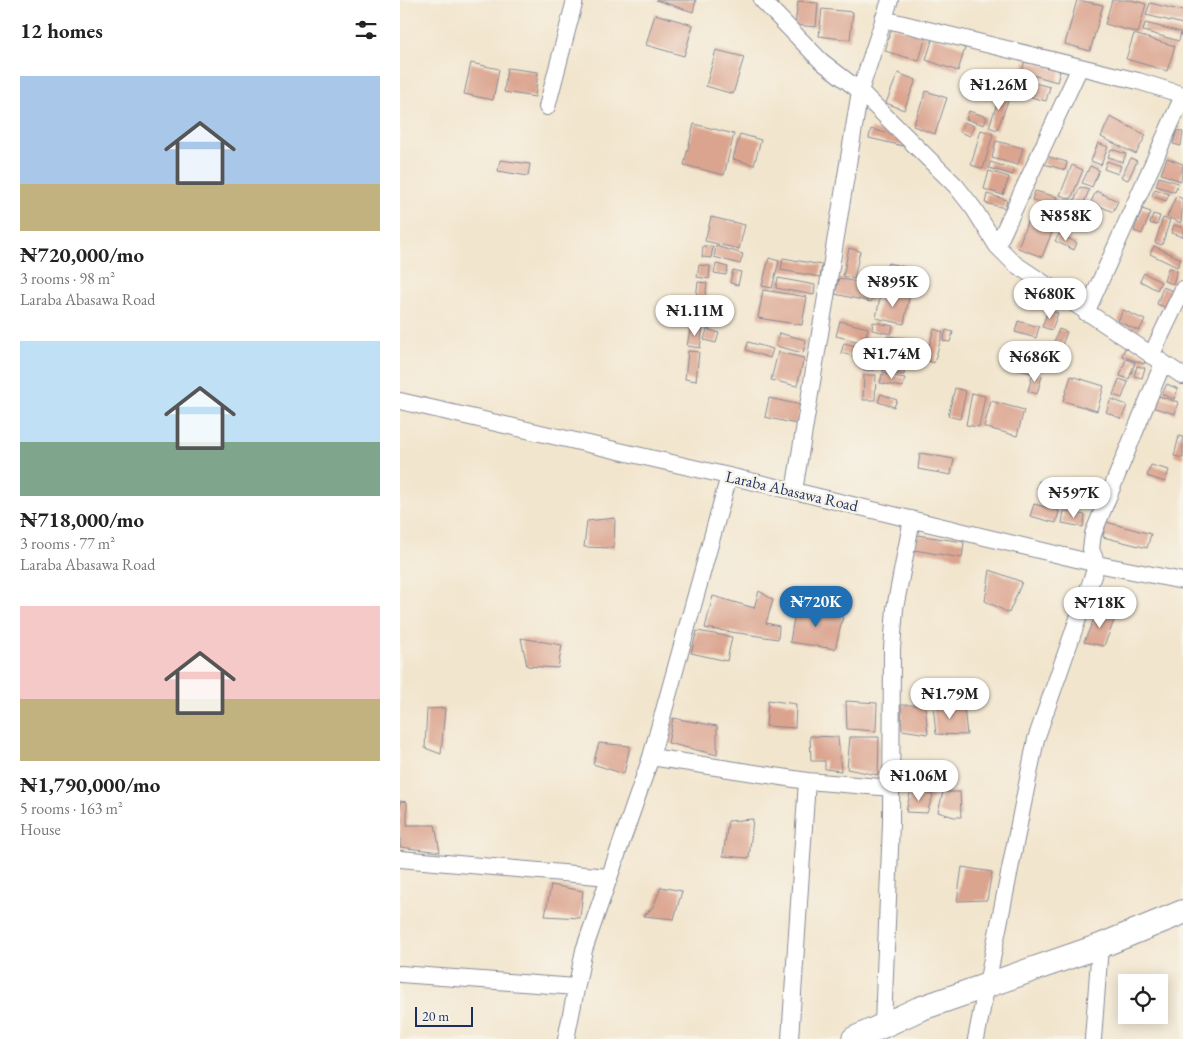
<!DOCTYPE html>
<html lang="en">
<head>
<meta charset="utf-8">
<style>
  :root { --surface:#fff; --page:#f6f6f6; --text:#222; --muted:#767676; --accent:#1f6fb2 }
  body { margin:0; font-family:"EB Garamond",serif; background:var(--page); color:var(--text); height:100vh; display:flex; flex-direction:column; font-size:19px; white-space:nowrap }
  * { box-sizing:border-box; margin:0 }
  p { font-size:16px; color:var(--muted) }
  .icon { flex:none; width:28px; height:28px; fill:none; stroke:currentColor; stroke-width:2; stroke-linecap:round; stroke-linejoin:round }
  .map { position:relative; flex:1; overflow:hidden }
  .sheet { display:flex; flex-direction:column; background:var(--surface); width:400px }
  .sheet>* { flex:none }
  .buttons { position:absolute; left:718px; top:974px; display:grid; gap:10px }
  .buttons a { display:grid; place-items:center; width:50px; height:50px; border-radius:0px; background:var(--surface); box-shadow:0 2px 12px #0003; font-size:25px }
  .scale { position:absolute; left:15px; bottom:12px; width:58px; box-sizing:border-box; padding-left:5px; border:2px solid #1b2f5e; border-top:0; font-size:14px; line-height:18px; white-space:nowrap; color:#1b2f5e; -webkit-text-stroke:4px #f7f3e8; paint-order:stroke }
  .price { position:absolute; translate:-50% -42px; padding:0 11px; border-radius:18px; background:#fff; color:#222; font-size:16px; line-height:32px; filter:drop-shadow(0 1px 2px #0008) }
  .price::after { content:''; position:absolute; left:50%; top:30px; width:15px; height:11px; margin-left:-8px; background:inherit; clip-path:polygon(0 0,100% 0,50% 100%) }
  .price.active { background:var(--accent); color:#fff }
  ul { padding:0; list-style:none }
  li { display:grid; align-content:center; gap:10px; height:265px; padding:0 20px }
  li span { display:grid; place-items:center; height:155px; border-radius:0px; color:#555 }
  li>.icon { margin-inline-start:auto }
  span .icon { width:90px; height:90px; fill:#fffc; stroke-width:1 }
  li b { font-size:21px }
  h2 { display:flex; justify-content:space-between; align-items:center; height:60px; padding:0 20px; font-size:21px }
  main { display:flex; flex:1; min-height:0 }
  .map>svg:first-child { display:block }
  .building { fill:#dba48f }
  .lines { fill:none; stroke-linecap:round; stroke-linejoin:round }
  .street-casing { stroke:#868a96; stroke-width:18 }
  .secondary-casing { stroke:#868a96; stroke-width:26 }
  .street { stroke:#fff; stroke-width:16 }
  .secondary { stroke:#fff; stroke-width:24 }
  .labels { text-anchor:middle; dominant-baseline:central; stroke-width:5; stroke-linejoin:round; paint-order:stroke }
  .street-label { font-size:16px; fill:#1b2f5e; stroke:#f7f3e8 }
</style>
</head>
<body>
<main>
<section class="sheet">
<h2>12 homes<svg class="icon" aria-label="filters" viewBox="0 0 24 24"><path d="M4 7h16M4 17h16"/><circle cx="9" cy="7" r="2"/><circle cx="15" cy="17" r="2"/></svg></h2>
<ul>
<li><span style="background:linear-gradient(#a9c7e8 70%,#c2b280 0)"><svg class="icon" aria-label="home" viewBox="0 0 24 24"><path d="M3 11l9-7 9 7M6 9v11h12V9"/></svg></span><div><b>₦720,000/mo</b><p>3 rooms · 98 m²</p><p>Laraba Abasawa Road</p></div></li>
<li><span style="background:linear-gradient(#bfe0f5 65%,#7fa58c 0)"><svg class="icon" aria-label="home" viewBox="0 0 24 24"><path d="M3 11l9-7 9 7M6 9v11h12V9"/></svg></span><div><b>₦718,000/mo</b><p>3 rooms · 77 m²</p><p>Laraba Abasawa Road</p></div></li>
<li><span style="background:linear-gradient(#f6c9c9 60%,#c2b280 0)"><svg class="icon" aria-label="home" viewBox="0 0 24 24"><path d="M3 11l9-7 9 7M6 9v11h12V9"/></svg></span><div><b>₦1,790,000/mo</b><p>5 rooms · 163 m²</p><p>House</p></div></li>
</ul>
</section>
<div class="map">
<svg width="783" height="1039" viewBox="0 0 783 1039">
  <rect width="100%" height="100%" fill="#f7f3e8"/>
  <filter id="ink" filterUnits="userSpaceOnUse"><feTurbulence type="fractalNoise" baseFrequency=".02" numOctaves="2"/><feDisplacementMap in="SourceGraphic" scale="10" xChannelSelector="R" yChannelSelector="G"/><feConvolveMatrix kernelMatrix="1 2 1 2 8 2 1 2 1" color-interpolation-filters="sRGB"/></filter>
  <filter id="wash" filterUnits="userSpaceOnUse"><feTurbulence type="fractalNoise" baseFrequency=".0096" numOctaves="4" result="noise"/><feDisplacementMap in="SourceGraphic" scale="20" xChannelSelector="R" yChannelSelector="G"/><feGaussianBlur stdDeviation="1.12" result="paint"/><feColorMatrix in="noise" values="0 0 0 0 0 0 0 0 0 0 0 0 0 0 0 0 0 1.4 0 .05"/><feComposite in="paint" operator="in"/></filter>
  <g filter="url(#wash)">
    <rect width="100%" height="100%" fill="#f2e5cd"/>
    <g id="blocks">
      <!-- building -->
      <path class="building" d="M256 0H296L293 12Z
        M677 0 703 5 690 51 665 44Z
        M712 0H731L746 4 738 33 705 24Z
        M398 1 418 3 416 27 395 25Z
        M750 3 783 11V24L746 15Z
        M422 9 453 12 450 40 419 36Z
        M255 14 293 25 284 56 246 45Z
        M745 23 781 32 779 41 743 31Z
        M492 27 526 36 519 61 485 51Z
        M734 34 775 46 767 71 726 59Z
        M533 37 565 48 558 71 526 60Z
        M316 50 344 57 333 94 306 86Z
        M625 60 660 71 657 82 622 72Z
        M71 63 99 69 93 100 64 94Z
        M107 68 138 72 135 97 104 92Z
        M498 73 516 80 504 110 486 103Z
        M619 79 650 87 646 101 615 93Z
        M579 86 598 92 596 98 577 93Z
        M526 91 547 98 535 134 513 126Z
        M601 92 610 96 597 130 589 127Z
        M569 111 587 117 584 125 566 119Z
        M710 117 746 135 736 154 701 137Z
        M564 122 574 126 570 136 560 132Z
        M294 124 334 134 324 175 284 165Z
        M471 129 505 138 503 146 469 138Z
        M581 130 593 134 583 169 571 165Z
        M777 130 783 132 781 146 773 144Z
        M340 134 361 140 354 165 333 159Z
        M596 141 623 148 618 165 592 158Z
        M698 143 708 147 701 165 691 161Z
        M711 149 726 154 723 162 708 157Z
        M646 156 667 162 665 170 644 164Z
        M731 158 737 161 728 180 721 177Z
        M767 158 783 164 781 181 761 174Z
        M100 160 130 164 128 176 98 171Z
        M707 161 721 166 718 174 704 169Z
        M590 162 614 169 613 175 589 168Z
        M672 165 683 170 671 199 660 195Z
        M690 166 699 170 692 187 682 183Z
        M589 171 609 177 603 195 584 189Z
        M759 177 778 183 775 192 756 186Z
        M680 187 689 190 682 208 673 204Z
        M755 189 769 194 766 201 752 196Z
        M635 191 657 197 654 206 632 200Z
        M696 191 718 201 713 212 691 202Z
        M587 194 607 200 605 208 585 203Z
        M776 196 783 199 781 223 767 217Z
        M660 200 669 202 665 216 656 214Z
        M633 209 663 219 660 228 630 217Z
        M742 209 751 212 742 234 734 231Z
        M753 214 760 216 757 225 750 223Z
        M311 217 345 225 339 249 305 241Z
        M763 218 770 220 762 245 755 243Z
        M627 222 652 232 642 257 618 248Z
        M774 225 783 228V237L771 233Z
        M659 234 677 243 674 250 655 241Z
        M303 246 313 247 311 258 302 257Z
        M316 246 343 254 340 264 314 257Z
        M754 246 781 259 777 267 750 254Z
        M449 248 460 251 454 279 443 276Z
        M369 258 379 261 372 288 362 286Z
        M383 258 422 265 420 277 381 270Z
        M488 263 518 270 512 294 482 287Z
        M316 264 328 267 326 275 314 273Z
        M299 265 310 266 309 279 297 277Z
        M768 268 777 270 773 284 764 281Z
        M333 270 341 272 338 285 330 283Z
        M744 273 761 282 757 290 740 281Z
        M378 278 415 285 414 295 376 288Z
        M439 278 475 286 471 302 435 294Z
        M298 282 307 283 305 299 296 297Z
        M763 287 773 291 767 308 757 304Z
        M363 290 407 297 402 325 358 318Z
        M481 292 509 298 504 324 476 318Z
        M648 310 658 313 652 330 642 327Z
        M723 310 745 320 739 331 718 321Z
        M440 321 468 328 464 343 436 336Z
        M618 321 639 327 636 338 615 332Z
        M473 322 493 326 491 334 472 330Z
        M291 325 303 327 300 348 287 346Z
        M307 329 319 333 316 343 304 340Z
        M534 329 543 332 534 363 525 360Z
        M659 329 667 332 662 345 654 342Z
        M546 330 553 332 550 342 543 341Z
        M379 333 406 340 403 353 376 346Z
        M487 336 509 339 508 352 485 349Z
        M348 342 373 349 370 358 346 350Z
        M444 343 463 348 460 358 441 353Z
        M637 348 650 351 648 359 635 355Z
        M725 348 747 356 744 364 722 356Z
        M288 351 299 352 296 381 285 379Z
        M465 351H475V370H464Z
        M378 352 404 358 397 386 371 380Z
        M616 359 633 363 631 373 614 369Z
        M726 359 735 362 729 379 720 376Z
        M484 363 505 366 504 375 483 372Z
        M737 366 745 368 742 378 734 376Z
        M633 373 642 376 637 394 628 391Z
        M482 374 505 378 503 387 480 383Z
        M464 375H476L475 400H463Z
        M671 376 704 386 697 411 663 401Z
        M719 379 728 382 722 398 713 395Z
        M767 384 778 389 774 399 762 394Z
        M555 388 566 391 560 419 548 416Z
        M572 393 585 396 579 427 566 425Z
        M481 394 497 400 494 407 478 402Z
        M752 394 778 402 775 414 748 406Z
        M369 398 401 405 396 424 365 417Z
        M711 399 727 405 722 419 706 412Z
        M591 401 624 410 617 436 584 427Z
        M779 436 783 437V458L774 456Z
        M520 453 554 459 551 475 518 469Z
        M751 465 769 470 765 482 747 476Z
        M639 481 683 493 681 502 637 489Z
        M653 498 674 504 673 508 652 503Z
        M634 504 659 511 656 523 630 516Z
        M664 511 685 515 683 527 662 523Z
        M215 518 214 548 184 547 187 521Z
        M706 522 751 534 747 548 703 537Z
        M517 535 564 542 562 558 514 550Z
        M590 570 622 582 609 613 585 601Z
        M359 591 373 600 366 623 379 626 378 639 305 628 313 596 354 608Z
        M396 605 443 617 435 649 390 642Z
        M697 612 716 616 704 646 684 642Z
        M297 631 332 637 327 661 291 653Z
        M121 638 162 645 158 668 127 666Z
        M368 700 396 704 395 728 366 726Z
        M446 701 477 703 476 731 447 729Z
        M501 705H525L528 734 502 730Z
        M533 705 564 706 567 735 536 734Z
        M45 708 41 754 25 748 27 709Z
        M273 718 317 726V755L268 743Z
        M410 736 438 737 441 771 425 769V761H411Z
        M450 737H479L478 775 447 769Z
        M199 743 230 746 224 774 193 764Z
        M511 789 533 795 527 813 506 812Z
        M543 792H560L561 817H554L538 812Z
        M0 801 7 802V825H35L40 852 0 847Z
        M353 819 349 858 323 856 328 821Z
        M562 867 592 872 587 900 557 901Z
        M151 885 183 891 180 918 145 916Z
        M261 887 282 891 274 919 244 916 253 907Z"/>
    </g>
  </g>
  <g filter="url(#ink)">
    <use href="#blocks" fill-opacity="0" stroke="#868a96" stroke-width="1"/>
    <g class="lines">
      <defs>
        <path id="street" d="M362 0 421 61 460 91 556 186 574 209 597 246 615 264 783 376
          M483 19 738 81 783 95
          M147 107 175 0
          M597 246 680 67
          M686 313 783 96
          M751 356 783 289
          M0 401 394 491 697 564 783 581
          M394 491 460 91 490 0
          M251 757 407 781 492 788
          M0 859 209 877
          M0 974 176 987
          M483 1024 491 823 492 649 495 608 512 519
          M166 1039 184 950 251 757 329 476
          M390 1039 407 781
          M576 1039 636 739 697 564 691 549 693 534 763 363
          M693 1039 700 946"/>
        <path id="secondary" d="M454 1039 519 1009 700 946 783 912"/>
      </defs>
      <!-- street casing -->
      <use href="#street" class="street-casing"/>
      <!-- secondary casing -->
      <use href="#secondary" class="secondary-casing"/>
      <!-- street -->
      <use href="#street" class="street"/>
      <!-- secondary -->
      <use href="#secondary" class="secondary"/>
    </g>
  </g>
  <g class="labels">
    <!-- street labels -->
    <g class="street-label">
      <text transform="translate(392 491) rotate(13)">Laraba Abasawa Road</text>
    </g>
  </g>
</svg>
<div class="buttons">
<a><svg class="icon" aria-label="locate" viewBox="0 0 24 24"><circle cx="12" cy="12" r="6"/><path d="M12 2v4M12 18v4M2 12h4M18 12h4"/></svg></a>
</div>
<div class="scale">20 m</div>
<b class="price" style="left:599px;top:111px">₦1.26M</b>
<b class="price" style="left:666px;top:242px">₦858K</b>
<b class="price" style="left:493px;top:308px">₦895K</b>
<b class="price" style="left:650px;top:320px">₦680K</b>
<b class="price" style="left:295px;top:337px">₦1.11M</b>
<b class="price" style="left:492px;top:380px">₦1.74M</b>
<b class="price" style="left:635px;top:383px">₦686K</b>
<b class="price" style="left:674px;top:519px">₦597K</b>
<b class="price active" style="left:416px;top:628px">₦720K</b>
<b class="price" style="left:700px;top:629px">₦718K</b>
<b class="price" style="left:550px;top:720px">₦1.79M</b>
<b class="price" style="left:519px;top:802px">₦1.06M</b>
</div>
</main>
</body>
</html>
